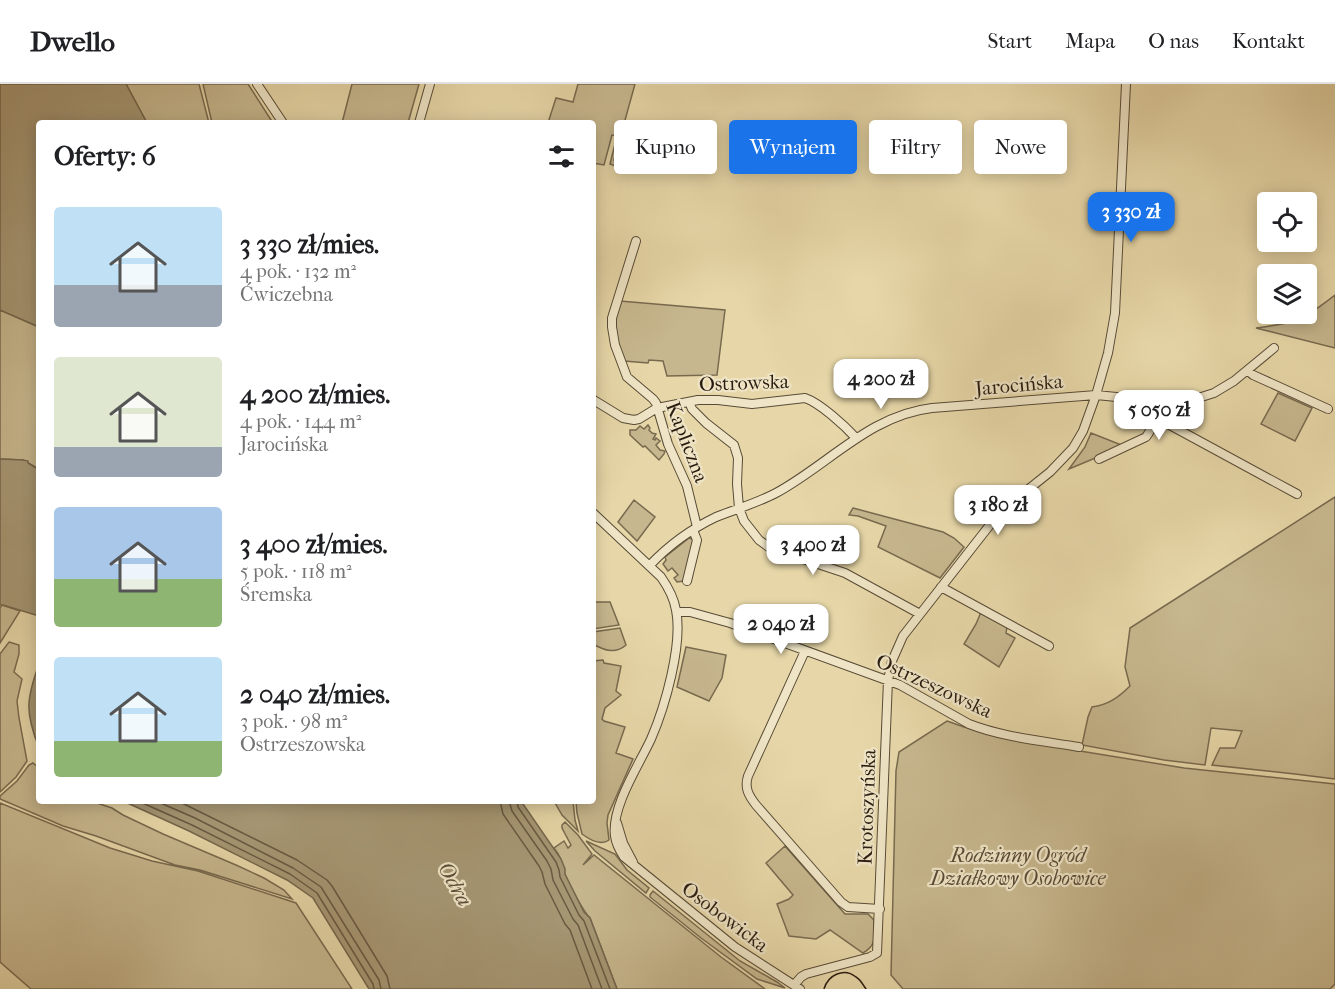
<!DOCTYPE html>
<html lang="pl">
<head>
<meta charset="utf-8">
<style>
  :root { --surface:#fff; --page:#f2f2f2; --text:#202124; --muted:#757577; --line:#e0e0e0; --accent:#1a73e8 }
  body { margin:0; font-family:"IM FELL French Canon",serif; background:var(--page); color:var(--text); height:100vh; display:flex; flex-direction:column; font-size:22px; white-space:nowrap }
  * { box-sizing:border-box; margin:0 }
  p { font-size:20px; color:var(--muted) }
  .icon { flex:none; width:33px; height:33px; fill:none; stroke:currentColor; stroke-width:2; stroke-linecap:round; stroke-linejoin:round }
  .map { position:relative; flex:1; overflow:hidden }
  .drawer { position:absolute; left:36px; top:36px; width:560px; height:684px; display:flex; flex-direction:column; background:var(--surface); border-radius:6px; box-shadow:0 3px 15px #0003 }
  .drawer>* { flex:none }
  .banner { position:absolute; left:614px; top:36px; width:570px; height:54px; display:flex; gap:12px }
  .tools { position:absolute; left:1257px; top:108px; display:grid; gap:12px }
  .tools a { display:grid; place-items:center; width:60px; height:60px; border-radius:6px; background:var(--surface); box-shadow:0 3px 15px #0003; font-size:30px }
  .price { position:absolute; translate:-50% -51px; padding:0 14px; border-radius:12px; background:#fff; color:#222; font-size:20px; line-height:39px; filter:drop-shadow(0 2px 3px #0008) }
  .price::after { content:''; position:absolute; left:50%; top:36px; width:18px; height:14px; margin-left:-9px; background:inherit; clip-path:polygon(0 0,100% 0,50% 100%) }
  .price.active { background:var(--accent); color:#fff }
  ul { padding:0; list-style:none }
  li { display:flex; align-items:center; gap:18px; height:150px; padding:0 18px }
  li span { display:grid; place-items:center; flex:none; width:168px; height:120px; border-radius:6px; color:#555 }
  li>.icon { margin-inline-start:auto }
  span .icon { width:72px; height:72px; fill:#fffc; stroke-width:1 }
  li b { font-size:26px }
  h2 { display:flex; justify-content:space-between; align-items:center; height:72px; padding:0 18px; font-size:26px }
  .pill { padding:0 21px; border-radius:6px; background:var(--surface); box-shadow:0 3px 15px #0003; font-size:21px; line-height:54px }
  .pill.active { background:var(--accent); color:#fff }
  header { display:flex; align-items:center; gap:36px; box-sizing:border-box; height:84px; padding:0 30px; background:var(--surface); border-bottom:2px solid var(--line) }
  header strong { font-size:28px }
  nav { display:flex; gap:33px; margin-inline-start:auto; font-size:21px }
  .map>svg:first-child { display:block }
  .green { fill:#c7b78e; stroke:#786a4f; stroke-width:1.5 }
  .water { fill:#a69774; stroke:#74664c; stroke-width:1.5 }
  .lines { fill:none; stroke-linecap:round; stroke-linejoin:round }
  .shore { stroke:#685a42; stroke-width:1.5 }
  .minor-casing { stroke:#584b36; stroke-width:10 }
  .minor { stroke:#efe5c6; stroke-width:8 }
  .tram { stroke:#291c10; stroke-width:1.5 }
  .labels { text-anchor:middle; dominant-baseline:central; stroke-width:4.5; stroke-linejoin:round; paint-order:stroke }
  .street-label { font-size:20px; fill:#291c10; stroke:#efe5c6 }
  .park-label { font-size:20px; font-style:italic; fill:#584a36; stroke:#efe5c6 }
  .water-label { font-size:21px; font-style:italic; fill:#5b4d38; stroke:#efe5c6 }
</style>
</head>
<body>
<header>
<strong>Dwello</strong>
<nav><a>Start</a><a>Mapa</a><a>O nas</a><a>Kontakt</a></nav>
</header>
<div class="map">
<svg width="1335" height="905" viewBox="0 0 1335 905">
  <rect width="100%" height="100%" fill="#e7d7a8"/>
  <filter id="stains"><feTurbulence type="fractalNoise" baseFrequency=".00333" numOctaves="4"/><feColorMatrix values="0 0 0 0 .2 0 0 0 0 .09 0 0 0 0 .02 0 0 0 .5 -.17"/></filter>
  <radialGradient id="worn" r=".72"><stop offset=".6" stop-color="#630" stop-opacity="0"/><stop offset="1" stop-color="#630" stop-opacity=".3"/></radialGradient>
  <!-- green -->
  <path class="green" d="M126 0H199L209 39H147Z
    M203 0H248L273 39H212Z
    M352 0H419L408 39H342Z
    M578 0H635L614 76 616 82 610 80 617 52 612 51 604 81 593 79 592 39H548L556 14 573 18Z
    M1335 211V264L1256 244C1269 242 1282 241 1294 237 1309 231 1322 221 1335 211Z
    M620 217 725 226 717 291 667 292 663 277 649 276 648 279 624 277 618 258 614 238Z
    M0 226 39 243V384H37L23 376 0 375Z
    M1278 309 1312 324 1295 357 1261 340Z
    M648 341 650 344 649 346 652 349 656 350 653 355 655 356 656 354 660 357 656 361 660 366 665 367 664 370 659 376 645 362 643 363 630 351V346H636L640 342 644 345Z
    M1091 349 1124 362 1069 385 1085 363Z
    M1335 413V695L1295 690 1212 681 1220 664H1235L1242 647 1211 644 1205 681 1164 676 1082 661 1088 633 1092 623C1108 621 1119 613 1130 602L1125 583 1130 544Z
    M634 416 655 433 637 457 618 438Z
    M853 424 943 448 954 454 964 463 940 494 878 463 886 442 858 432 849 431Z
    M694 453 695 456 684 497 677 498 674 494 678 491 672 484 668 487 663 480 666 476 665 473 689 454 692 455Z
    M593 518H610L619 541 593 545Z
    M2 521 20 527 0 559V524Z
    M981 528 1007 543 1006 549 1015 554 999 583 964 560 976 540Z
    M620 544 626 561C616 570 605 567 593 560V548Z
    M9 558 19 561V570L14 588 22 595 17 617 19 634 27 677 16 693 0 708V570Z
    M686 563 726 571 722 594 709 617 677 603Z
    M603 576 604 579 621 582 616 607 621 611 605 624 602 635 604 637 625 643 616 669 633 675 608 731 607 739 609 756C601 762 590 756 582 750L577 729 576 717H592L593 577Z
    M947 637 964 643 1010 655 1080 667 1184 684 1335 700V900L1330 905H903L891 891 896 687 899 668Z
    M33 679 39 684V717H91L112 724 123 731 163 750 236 781 264 794 284 806 292 815 200 786 175 781 96 752 63 742 0 715V712L17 697 29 681Z
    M554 717H573L575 736 578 747 562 731Z
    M0 719 110 764 152 777 198 787 296 819 352 905H31L0 878Z
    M565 738 578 751 592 770 583 781 594 771 721 873 765 905H617L590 834C583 827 568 799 565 791 562 779 562 774 554 764L564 757 568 764 571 761 562 744V741Z
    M586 757 615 770 627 786 649 804 646 809 595 767Z
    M785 762 845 830H868L874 836C874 852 878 860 863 869L830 846 816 855 789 852 777 820 789 815 793 811 766 779Z
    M653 807 740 877 777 898 785 904 757 895 701 854 650 813V811Z"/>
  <!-- water -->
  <path class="water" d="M0 0H126L147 39H39V243L0 226Z
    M0 375 23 376 28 377V379L36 384H39V532L3 521H0Z
    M39 580V664C25 628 26 616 39 580Z
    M123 717H521L561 775 565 785V790L584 828 590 834 617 905H369L313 814 287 796 189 747Z"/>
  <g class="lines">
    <!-- shore -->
    <path class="shore" d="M138 717 192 741 290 790 317 809 373 900 374 905
      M156 717 195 734 293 784 321 803 379 896 381 905
      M178 717 297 776 327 796 332 802 387 892 390 905
      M500 717 503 730 539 782 542 788 545 800 565 840 570 846 592 905
      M509 717 512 727 547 777 551 785 553 796 573 835 578 841 602 905
      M517 717 518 723 556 778 559 786 560 793 579 831 584 837 610 905"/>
    <defs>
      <path id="minor" d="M257 0 283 39
        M419 39 430 0
        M636 157 612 234V243L615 261 627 293 653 315 656 319 668 360 687 402 697 443
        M1248 287 1253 291 1328 325
        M592 315 623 334 634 336 639 335 657 324 698 316H718L752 320 805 314C820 319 845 342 856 354
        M689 318 692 325 706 339 734 361 738 374 737 400 739 424 744 437 759 456 770 464 845 489 920 530
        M1155 333 1297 410
        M1099 375 1146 353C1154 343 1156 330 1156 317
        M592 428 661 493C668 503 674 514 676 526 683 560 665 623 651 655 639 681 611 723 615 752 616 760 620 767 624 773L735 863 800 905
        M650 481C669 461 691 445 716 433 736 425 757 419 776 409 828 381 870 331 932 324L1096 311 1168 318 1192 316 1214 309 1234 297 1274 264
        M687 497 697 456 693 446
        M941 503 1049 562
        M677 528H690L730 539 900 601 969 640C1002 653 1043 657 1079 663
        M805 567 748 692C744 704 749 712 756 721L841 818 848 823 880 825
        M617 739 623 759 633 778
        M794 901 801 893 806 890 870 873 877 869 888 596 892 577 903 552 993 437 1015 416 1050 388 1073 364 1083 347 1096 311 1108 269 1115 229 1126 0"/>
    </defs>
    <!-- minor casing -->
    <use href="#minor" class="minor-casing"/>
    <!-- minor -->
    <use href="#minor" class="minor"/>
    <!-- tram -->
    <path class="tram" d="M824 905C828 891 844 883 856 893 861 896 863 901 866 905"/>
  </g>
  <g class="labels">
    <!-- street labels -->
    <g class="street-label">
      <text transform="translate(744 299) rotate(-2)">Ostrowska</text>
      <text transform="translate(1019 301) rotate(-5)">Jarocińska</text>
      <text transform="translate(687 358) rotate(69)">Kapliczna</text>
      <text transform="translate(934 602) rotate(25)">Ostrzeszowska</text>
      <text transform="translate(867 723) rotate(-88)">Krotoszyńska</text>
      <text transform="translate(725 833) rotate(37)">Osobowicka</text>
    </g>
    <!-- park labels -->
    <g class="park-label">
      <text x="1018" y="771">Rodzinny Ogród<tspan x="1018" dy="23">Działkowy Osobowice</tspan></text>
    </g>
    <!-- water labels -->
    <g class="water-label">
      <text transform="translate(455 800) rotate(60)">Odra</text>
    </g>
  </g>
  <rect width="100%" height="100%" filter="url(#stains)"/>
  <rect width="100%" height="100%" fill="url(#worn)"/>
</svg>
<div class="tools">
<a><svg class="icon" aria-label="locate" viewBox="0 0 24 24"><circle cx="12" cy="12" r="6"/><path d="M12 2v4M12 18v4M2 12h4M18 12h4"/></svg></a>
<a><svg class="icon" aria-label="layers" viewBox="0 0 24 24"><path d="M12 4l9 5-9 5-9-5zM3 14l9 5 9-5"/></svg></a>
</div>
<b class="price active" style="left:1131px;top:159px">3 330 zł</b>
<b class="price" style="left:881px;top:326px">4 200 zł</b>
<b class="price" style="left:1159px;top:357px">5 050 zł</b>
<b class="price" style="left:998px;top:452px">3 180 zł</b>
<b class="price" style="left:813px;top:492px">3 400 zł</b>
<b class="price" style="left:781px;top:571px">2 040 zł</b>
<div class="banner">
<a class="pill">Kupno</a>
<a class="pill active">Wynajem</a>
<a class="pill">Filtry</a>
<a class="pill">Nowe</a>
</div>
<section class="drawer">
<h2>Oferty: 6<svg class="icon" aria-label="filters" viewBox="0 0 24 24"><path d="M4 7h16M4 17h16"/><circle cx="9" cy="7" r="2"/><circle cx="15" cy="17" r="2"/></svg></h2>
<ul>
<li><span style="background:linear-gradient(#bfe0f5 65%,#9aa5b1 0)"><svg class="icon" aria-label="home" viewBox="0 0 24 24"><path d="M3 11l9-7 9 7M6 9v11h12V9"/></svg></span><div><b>3 330 zł/mies.</b><p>4 pok. · 132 m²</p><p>Ćwiczebna</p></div></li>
<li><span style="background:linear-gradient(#dfe7d0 75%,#9aa5b1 0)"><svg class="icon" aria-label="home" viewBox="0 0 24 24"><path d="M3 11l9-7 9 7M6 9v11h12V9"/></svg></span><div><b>4 200 zł/mies.</b><p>4 pok. · 144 m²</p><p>Jarocińska</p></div></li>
<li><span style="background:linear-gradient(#a9c7e8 60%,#8fb573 0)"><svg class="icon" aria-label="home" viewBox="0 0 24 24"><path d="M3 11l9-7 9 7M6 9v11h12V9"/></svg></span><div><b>3 400 zł/mies.</b><p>5 pok. · 118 m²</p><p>Śremska</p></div></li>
<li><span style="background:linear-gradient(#bfe0f5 70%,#8fb573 0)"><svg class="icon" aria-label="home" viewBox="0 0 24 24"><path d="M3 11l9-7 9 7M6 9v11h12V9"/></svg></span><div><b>2 040 zł/mies.</b><p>3 pok. · 98 m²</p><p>Ostrzeszowska</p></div></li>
</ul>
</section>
</div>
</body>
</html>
